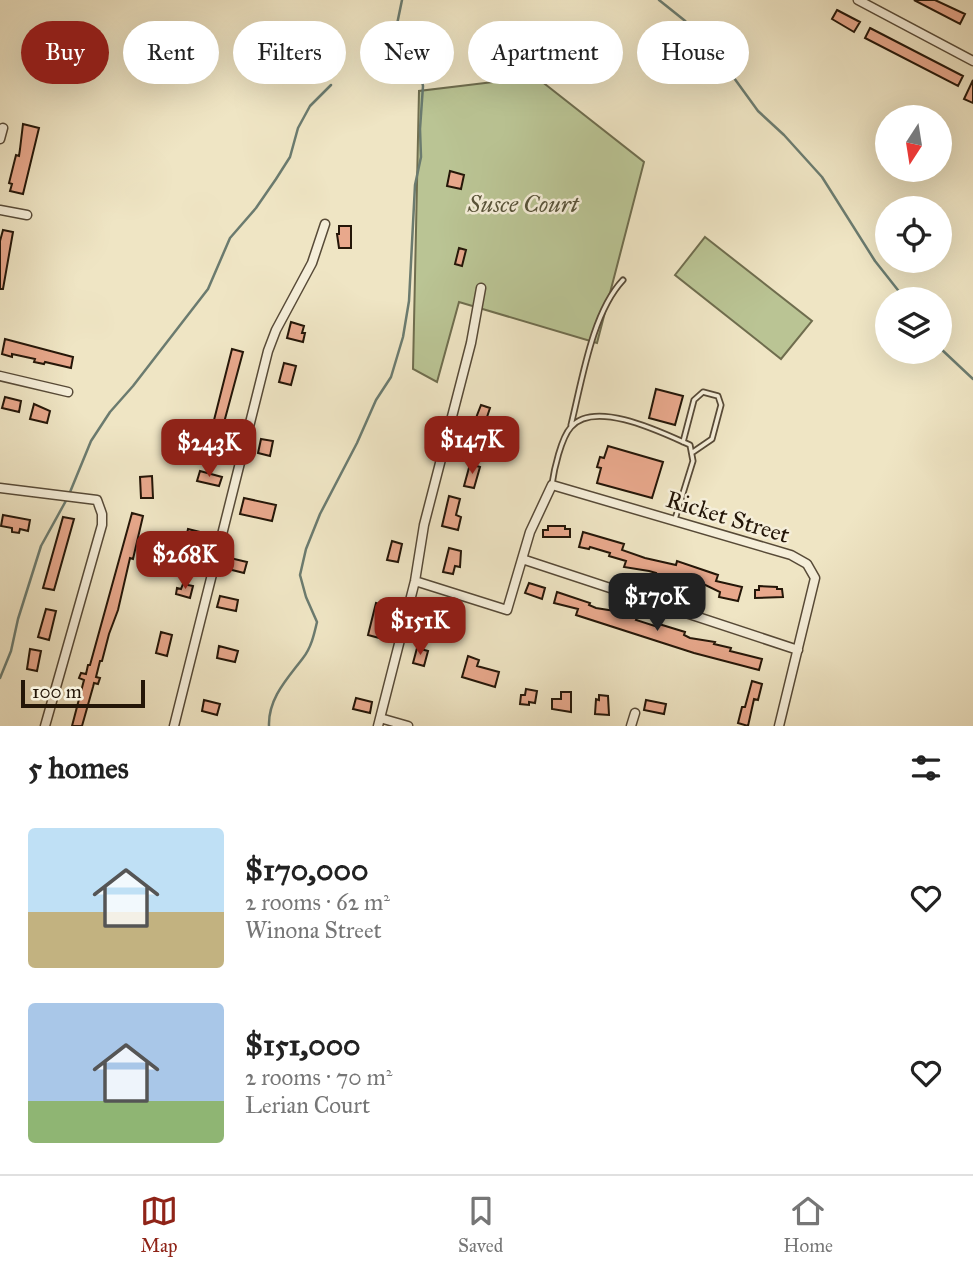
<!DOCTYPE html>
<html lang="en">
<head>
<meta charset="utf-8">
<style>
  :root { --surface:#fff; --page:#f2f2f2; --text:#222; --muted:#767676; --line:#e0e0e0; --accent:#8f2418 }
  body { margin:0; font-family:"IM FELL Great Primer",serif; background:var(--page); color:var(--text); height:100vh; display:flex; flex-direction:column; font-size:26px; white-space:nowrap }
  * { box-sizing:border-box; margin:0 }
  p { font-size:23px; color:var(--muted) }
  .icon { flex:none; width:38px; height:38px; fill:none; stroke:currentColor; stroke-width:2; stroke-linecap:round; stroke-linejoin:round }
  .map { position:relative; height:726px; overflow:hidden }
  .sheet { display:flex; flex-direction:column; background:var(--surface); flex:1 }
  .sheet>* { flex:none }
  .guide { position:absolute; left:21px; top:21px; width:931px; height:63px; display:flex; gap:14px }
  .needle { width:46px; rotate:192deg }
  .controls { position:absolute; left:875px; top:105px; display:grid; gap:14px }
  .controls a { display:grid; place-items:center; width:77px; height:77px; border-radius:50%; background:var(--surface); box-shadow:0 7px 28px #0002; font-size:35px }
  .scale { position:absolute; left:21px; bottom:18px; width:124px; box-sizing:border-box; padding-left:7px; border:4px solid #241608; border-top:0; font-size:19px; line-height:24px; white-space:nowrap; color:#241608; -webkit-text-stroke:5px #f5eed9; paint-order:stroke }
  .price { position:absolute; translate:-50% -60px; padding:0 16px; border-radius:14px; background:var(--accent); color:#fff; font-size:23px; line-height:46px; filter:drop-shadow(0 2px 4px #0008) }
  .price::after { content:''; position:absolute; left:50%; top:42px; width:21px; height:16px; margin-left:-10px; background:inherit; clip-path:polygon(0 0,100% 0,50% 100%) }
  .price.selected { background:#222; color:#fff }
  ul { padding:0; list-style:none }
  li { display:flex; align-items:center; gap:21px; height:175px; padding:0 28px }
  li span { display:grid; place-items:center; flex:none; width:196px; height:140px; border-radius:7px; color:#555 }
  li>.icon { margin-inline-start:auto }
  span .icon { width:84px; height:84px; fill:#fffc; stroke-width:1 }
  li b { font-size:30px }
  h2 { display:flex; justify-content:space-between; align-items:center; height:84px; padding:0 28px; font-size:30px }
  .chip { padding:0 24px; border-radius:32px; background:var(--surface); box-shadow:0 7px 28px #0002; font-size:24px; line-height:63px }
  .chip.selected { background:var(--accent); color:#fff }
  .tabs { display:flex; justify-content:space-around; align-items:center; height:98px; border-top:2px solid var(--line); background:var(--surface); font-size:19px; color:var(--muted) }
  .tabs a { display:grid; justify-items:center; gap:4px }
  .tabs .selected { color:var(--accent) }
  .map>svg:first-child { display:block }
  .green { fill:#bac494; stroke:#6f6d4e; stroke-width:2 }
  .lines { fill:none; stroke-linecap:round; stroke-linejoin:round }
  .stream { stroke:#6b7b6f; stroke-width:2.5 }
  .building { fill:#e8a88c; stroke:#241608; stroke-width:2 }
  .lane-casing { stroke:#574a37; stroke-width:7 }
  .street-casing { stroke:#574a37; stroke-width:11 }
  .lane { stroke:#f5eed9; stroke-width:3.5 }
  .street { stroke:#f5eed9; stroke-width:8 }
  .labels { text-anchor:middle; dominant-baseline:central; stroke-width:5; stroke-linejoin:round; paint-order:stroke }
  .park-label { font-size:24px; font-style:italic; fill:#585339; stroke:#f5eed9 }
  .street-label { font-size:24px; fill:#241608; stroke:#f5eed9 }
</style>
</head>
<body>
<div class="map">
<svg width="973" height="726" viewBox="0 0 973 726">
  <rect width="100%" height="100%" fill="#efe5c4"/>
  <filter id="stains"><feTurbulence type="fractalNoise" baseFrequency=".00286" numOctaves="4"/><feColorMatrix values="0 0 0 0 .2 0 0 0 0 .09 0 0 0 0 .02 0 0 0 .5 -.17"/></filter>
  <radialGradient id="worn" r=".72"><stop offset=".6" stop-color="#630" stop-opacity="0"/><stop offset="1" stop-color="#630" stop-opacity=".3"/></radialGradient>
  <!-- green -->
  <path class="green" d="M536 77 644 162 597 343 459 302 437 382 413 369 419 91Z
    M705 237 812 321 781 359 675 275Z"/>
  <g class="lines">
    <!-- stream -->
    <path class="stream" d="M659 0 684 20 713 49 758 111 784 135 822 177 875 261 905 299
      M940 348 973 379
      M0 678 11 651 18 619 41 546 68 497 91 441 110 412 133 386 208 289 230 238 256 208 276 179 290 157 298 128 310 106 331 85
      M269 726C268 698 288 678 303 658 311 648 314 635 317 622L306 597 300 575 306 549 320 514 357 443 376 400 391 377 403 337 409 301 415 185 421 157 420 129 423 86 418 62 396 40 395 34 402 0"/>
  </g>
  <!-- building -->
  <path class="building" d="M914 0H935L965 14 960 24Z
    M837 10 860 22 854 32 832 19Z
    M870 28 963 76 958 86 865 38Z
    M973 80V103L964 99Z
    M23 124 39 128 23 194 10 191 12 184 9 183 16 155 19 156 20 149Z
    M450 171 464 175 461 189 447 186Z
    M339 226H351V248H339L337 234H339Z
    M3 230 13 232 3 289H0V241Z
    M459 248 466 250 462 266 455 264Z
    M291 322 304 326 302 333H305L303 342 287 338Z
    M5 339 73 357 71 368 45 362 44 364 34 362 35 359 12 354V357L2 354Z
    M232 349 243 352 222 430 212 428Z
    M284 363 296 366 291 385 279 382Z
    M656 389 683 396 675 425 649 418Z
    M5 397 21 401 19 412 2 408Z
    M34 404 50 411 47 423 30 419Z
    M481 405 490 408 484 426 474 423Z
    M261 439 273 441 270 456 258 453Z
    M608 446 663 462 652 498 597 483 601 468 597 467 600 457 604 458Z
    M470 464 480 467 474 488 464 486Z
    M200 471 222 477 219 486 197 481Z
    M152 476 153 498H141L140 477Z
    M449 496 460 499 456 515 461 517 458 530 442 526Z
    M244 498 276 505 272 521 240 514Z
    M132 513 143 516 133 559 130 558 118 610 109 634 102 661H100L96 677 100 678 98 684 94 683 93 687 82 726H72L84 680 79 678 81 673 86 674 88 665H90Z
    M3 515 30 520 28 531 20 529 19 533 12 532V528L1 526Z
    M63 517 74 519 54 590 43 588Z
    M548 526H565V529H570V537H543V530H548Z
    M188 529 208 534 205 543 186 538Z
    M583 532 624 544 622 550 645 558 676 565 677 561 718 575 716 581 742 587 738 601 719 597 720 592 693 579 666 575 665 579 655 577 656 573 649 571 624 567 626 561 609 556 610 553 590 547 589 549 579 547Z
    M392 541 402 544 398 562 387 560Z
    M449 548 461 551 460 567 455 566 453 574 443 572Z
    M230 558 247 562 244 573 228 569Z
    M529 583 545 588 542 599 525 593Z
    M183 584 193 586 190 598 176 594 177 588 181 589Z
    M759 586 777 587V589H782L783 597 755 598V590H759Z
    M557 592 590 603 589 605 596 608 621 612 637 618 636 620 658 627 659 624 685 632 684 635 690 638 715 642 714 644 731 648 730 651 762 659 759 670 694 653 576 615 578 609 554 603Z
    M220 596 238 600 236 611 217 607Z
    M376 603 395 610 390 623 387 622 383 639 368 635Z
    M429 603 439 606 434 626 424 623Z
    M46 609 56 611 49 640 38 637Z
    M161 632 172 635 167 656 156 653Z
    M219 646 238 651 235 662 217 658Z
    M417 648 428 651 424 666 413 663Z
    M30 649 41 651 37 671 27 669Z
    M468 656 479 660 477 666 499 672 495 687 462 677Z
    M752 681 762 684 758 700 754 699 748 726 738 723 742 707H745Z
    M526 689 537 691 535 703 529 702V705L520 704 521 695H525Z
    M561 692H571V712L552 709V699H561Z
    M599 695 608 696 609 715 595 714 596 699 599 700Z
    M356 698 372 702 370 713 353 709Z
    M204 700 220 704 217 715 202 711Z
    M646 700 666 704 664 714 644 710Z"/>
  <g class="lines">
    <defs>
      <path id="lane" d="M571 425C582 381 592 313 623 280
        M683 442 694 400 703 392 718 396 721 405 712 439 693 452
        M552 484C554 470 561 438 571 427 595 399 663 433 690 445L693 461 675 519"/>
      <path id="street" d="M858 0 973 61
        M0 139 3 128
        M0 210 27 215
        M0 376 68 392
        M0 488 97 500 102 514V525L45 726
        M522 559 798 650
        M415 581 507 610 530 532 552 485 791 555 807 564 815 578 779 726
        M380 718 408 726
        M174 726 268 351 276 330 312 263 325 224
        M378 726 415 581 424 525 471 343 481 288
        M631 726 635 713"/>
    </defs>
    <!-- lane casing -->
    <use href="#lane" class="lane-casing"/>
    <!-- street casing -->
    <use href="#street" class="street-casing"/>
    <!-- lane -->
    <use href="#lane" class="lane"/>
    <!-- street -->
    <use href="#street" class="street"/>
  </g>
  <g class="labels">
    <!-- park labels -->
    <g class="park-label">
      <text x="523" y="204">Susce Court</text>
    </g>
    <!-- street labels -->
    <g class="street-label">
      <text transform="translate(728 517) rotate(17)">Ricket Street</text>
    </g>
  </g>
  <rect width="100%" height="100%" filter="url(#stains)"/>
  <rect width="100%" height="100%" fill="url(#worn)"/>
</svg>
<div class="controls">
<a><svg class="needle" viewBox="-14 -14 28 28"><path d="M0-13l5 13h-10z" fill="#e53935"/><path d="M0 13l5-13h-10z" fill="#767676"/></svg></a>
<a><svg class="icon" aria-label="locate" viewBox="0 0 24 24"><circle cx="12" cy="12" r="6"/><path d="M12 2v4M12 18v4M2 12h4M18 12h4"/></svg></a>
<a><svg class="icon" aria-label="layers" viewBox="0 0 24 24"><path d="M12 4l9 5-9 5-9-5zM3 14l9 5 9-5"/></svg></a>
</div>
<div class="scale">100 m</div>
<b class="price" style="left:472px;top:476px">$147K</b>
<b class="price" style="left:209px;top:479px">$243K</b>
<b class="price" style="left:185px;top:591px">$268K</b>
<b class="price selected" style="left:657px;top:633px">$170K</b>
<b class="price" style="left:420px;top:657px">$151K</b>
<div class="guide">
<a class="chip selected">Buy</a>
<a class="chip">Rent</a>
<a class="chip">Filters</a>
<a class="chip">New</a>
<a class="chip">Apartment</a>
<a class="chip">House</a>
</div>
</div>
<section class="sheet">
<h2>5 homes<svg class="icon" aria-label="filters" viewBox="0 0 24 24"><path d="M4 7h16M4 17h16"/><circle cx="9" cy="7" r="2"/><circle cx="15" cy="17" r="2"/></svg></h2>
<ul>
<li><span style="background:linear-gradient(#bfe0f5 60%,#c2b280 0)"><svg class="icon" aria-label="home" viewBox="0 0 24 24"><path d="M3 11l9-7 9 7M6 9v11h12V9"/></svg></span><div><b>$170,000</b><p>2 rooms · 62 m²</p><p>Winona Street</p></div><svg class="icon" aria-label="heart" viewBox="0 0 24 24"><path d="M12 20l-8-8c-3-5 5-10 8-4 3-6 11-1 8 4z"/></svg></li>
<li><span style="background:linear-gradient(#a9c7e8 70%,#8fb573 0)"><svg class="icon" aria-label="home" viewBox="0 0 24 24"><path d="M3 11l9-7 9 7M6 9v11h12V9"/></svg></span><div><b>$151,000</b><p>2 rooms · 70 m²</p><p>Lerian Court</p></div><svg class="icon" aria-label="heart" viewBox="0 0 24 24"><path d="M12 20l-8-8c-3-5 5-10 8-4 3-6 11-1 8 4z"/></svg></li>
</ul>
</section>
<nav class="tabs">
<a class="selected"><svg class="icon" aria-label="map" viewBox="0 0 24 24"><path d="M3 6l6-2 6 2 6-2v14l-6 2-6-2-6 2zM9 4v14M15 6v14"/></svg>Map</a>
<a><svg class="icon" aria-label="saved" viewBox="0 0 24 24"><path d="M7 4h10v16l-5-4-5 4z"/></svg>Saved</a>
<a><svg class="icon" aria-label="home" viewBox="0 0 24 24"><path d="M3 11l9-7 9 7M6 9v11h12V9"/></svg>Home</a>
</nav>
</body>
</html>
